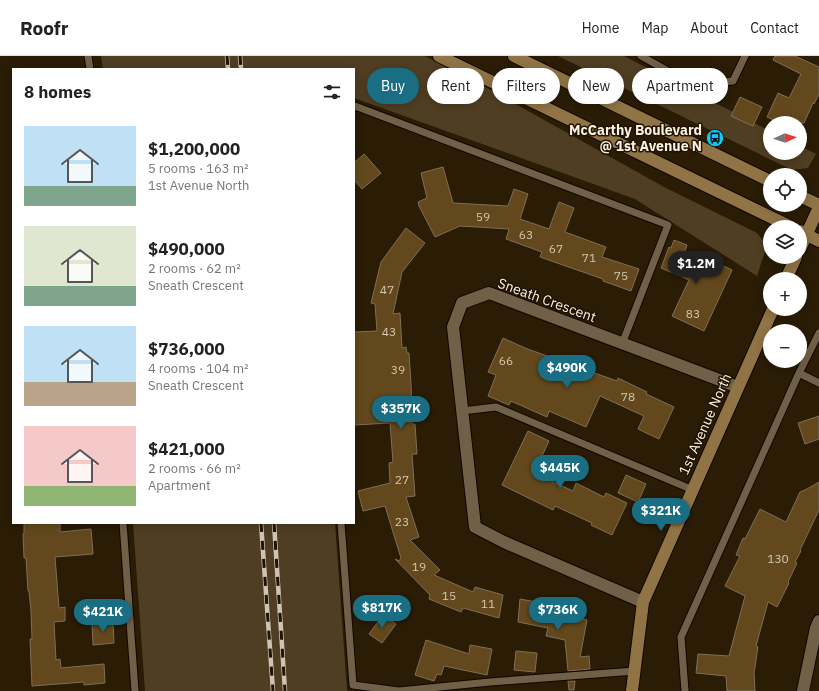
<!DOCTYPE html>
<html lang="en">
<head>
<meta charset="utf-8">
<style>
  :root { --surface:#fff; --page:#f2f2f2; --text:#222; --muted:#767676; --line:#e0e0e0; --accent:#1a6e83 }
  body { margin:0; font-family:"IBM Plex Sans",sans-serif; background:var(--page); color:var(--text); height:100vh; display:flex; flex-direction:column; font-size:15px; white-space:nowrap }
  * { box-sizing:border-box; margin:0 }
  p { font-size:13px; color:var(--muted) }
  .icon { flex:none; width:22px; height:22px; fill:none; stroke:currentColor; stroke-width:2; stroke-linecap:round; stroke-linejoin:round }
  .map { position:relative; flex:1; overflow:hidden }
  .sheet { position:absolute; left:12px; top:12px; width:343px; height:456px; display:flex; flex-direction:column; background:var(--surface); border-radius:0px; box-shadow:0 2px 10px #0003 }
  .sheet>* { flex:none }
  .hud { position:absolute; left:367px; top:12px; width:380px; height:36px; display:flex; gap:8px }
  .needle { width:26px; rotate:86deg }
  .controls { position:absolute; left:763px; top:60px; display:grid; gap:8px }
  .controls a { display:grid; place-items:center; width:44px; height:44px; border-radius:50%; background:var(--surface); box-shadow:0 2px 10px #0003; font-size:20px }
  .price { position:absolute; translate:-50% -34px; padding:0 9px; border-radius:14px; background:var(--accent); color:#fff; font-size:13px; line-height:26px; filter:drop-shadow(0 1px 2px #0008) }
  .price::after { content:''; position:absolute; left:50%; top:24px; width:12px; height:9px; margin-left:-6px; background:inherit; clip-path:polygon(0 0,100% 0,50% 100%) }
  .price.selected { background:#222; color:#fff }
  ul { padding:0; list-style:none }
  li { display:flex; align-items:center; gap:12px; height:100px; padding:0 12px }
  li span { display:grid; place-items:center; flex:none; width:112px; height:80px; border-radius:0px; color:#555 }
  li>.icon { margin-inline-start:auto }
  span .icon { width:48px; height:48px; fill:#fffc; stroke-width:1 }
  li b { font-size:17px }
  h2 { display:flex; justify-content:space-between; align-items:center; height:48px; padding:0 12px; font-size:17px }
  .pill { padding:0 14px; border-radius:18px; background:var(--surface); box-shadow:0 2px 10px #0003; font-size:14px; line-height:36px }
  .pill.selected { background:var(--accent); color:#fff }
  header { display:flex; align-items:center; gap:24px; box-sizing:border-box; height:56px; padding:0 20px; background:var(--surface); border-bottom:1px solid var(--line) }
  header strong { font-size:19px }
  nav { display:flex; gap:22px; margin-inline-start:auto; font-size:14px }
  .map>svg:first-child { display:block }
  .green { fill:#503e22 }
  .building { fill:#62481c; stroke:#7f6f56 }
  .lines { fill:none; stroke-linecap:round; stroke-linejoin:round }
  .lane-casing { stroke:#120600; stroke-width:9 }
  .street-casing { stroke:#120600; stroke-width:14 }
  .secondary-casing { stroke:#120600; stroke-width:14 }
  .lane { stroke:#706047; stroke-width:7 }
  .street { stroke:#706047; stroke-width:12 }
  .secondary { stroke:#907445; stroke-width:12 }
  .rail-casing { stroke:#cfc4b4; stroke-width:4.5 }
  .rail { stroke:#201300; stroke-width:3; stroke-dasharray:9; stroke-linecap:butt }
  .labels { text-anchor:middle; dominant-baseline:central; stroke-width:3; stroke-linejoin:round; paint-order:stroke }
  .number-label { font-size:12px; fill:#d5c7b1 }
  .poi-label { font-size:14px; font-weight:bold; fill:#fbf1e3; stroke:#201300; text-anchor:end }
  .street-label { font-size:14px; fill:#fbf1e3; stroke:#201300 }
</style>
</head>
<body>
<header>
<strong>Roofr</strong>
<nav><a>Home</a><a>Map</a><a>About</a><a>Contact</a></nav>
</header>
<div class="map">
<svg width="819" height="635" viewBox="0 0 819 635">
  <rect width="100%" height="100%" fill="#2a1c05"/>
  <!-- green -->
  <path class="green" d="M101 0H425L464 19 664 131 757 177 767 189 757 220 635 143 354 42V13H103Z
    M558 0H624L770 75V97H800V90L816 98 808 112 792 114Z
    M133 467H335L347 635H145Z"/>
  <!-- building -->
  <path class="building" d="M775 0H795L819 11V38L814 48 813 47 804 67H780L767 61 778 37 789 42 801 18 773 4Z
    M740 41 762 51 753 70 731 60Z
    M364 98 381 117 362 133 354 124V107Z
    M443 111 453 147 508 150 514 133 528 138 520 163 549 173 559 146 574 152 565 176 606 191 602 201 639 213 631 235 603 225V223L540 201 542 196 506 183 509 173 460 170 435 181 419 150 418 146 427 142 421 117Z
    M406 172 425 187 402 216 393 258 400 257 402 292 406 291 407 297H409L411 328 412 368H415L417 398H412L415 440 406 441 419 481 410 484 440 514 434 519 473 536 475 531 503 539 499 562 463 552 461 556 429 543 430 539 395 503 399 505 401 502 385 450 363 455 358 435 390 427 389 407 393 406 390 367 354 369V276L377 275 375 248 371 247 381 206Z
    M674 184 687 189 684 198 709 208 711 204 732 214 704 275 672 260 689 224 661 212 669 191 671 192Z
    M503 282 525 292 617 325 618 322 647 336 646 338 674 351 659 383 638 373 644 360 600 340 586 371 549 355 547 361 511 345 509 349 488 340 496 319 488 316Z
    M819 360V383L805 388 798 367Z
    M528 375 549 385 534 417 573 435 576 427 604 441 606 437 627 447 612 479 591 469 592 467 555 450 553 454 502 429Z
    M626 419 646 428 638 446 618 437Z
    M819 426V454L800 494 801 495 795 506 797 507 788 526 789 527 777 551 768 546 756 590 758 591 754 617 755 635H727L726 620 696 617 698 598 729 600 745 540 725 530 740 500 736 499 743 482 745 483 760 453 786 466 800 436 807 433Z
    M24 467H60V476L91 473 93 498 55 501 59 552 65 551V565L54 566 56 604 60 603 61 612 104 608 105 627 84 629V626L32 630 31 607 30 583H32L31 555 29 535H28L26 502H24L23 478 24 477Z
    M520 543 547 548 546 556 587 564 580 601 589 600 590 613 568 615 565 584 546 580 548 572 518 566Z
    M383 559 396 568 382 587 369 578Z
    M113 566 114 587 93 589 92 567Z
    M426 584 469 598 470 589 492 593 487 619 444 610 441 619 437 618 434 625 415 619Z
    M516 595 537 597 535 616 514 614Z
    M568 625H575L574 634H569Z"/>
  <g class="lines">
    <defs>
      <path id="lane" d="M88 0 90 13
        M641 0 693 29 733 25 745 0
        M354 51 355 50 668 169 622 288
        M799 317 819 327
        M462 355 496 351 693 434
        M123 467 135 635
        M341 467 353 629 399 635 490 626 635 615
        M685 635 681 581 799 317 819 277"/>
      <path id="street" d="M643 546 504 486 475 471 453 271 462 247 489 237 738 331
        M803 635 816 572 819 565"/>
      <path id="secondary" d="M439 0 791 171
        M514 0 770 125
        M800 140 819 149
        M800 175 819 185
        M800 193 819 151
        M786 223 796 201
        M632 635 643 546 773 253"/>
    </defs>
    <!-- lane casing -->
    <use href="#lane" class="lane-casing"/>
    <!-- street casing -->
    <use href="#street" class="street-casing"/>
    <!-- secondary casing -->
    <use href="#secondary" class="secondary-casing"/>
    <!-- lane -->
    <use href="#lane" class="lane"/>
    <!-- street -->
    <use href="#street" class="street"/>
    <!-- secondary -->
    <use href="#secondary" class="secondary"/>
    <defs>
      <path id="rail" d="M227 0 228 13
        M240 0 241 13
        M261 467 273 635
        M274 467 285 635"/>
    </defs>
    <!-- rail casing -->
    <use href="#rail" class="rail-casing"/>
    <!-- rail -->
    <use href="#rail" class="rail"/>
  </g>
  <!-- icons -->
  <defs>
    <symbol id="bus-disc" viewBox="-11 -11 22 22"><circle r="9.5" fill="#10cafa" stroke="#201300"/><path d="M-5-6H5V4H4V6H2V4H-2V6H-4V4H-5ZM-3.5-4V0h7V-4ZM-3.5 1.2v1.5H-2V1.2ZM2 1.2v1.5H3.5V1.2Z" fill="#111"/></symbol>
  </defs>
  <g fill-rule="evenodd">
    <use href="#bus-disc" x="705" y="72" width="20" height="20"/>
  </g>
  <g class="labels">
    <!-- number labels -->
    <g class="number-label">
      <text x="483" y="160">59</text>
      <text x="526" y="178">63</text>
      <text x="556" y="192">67</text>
      <text x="589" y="201">71</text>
      <text x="621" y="219">75</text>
      <text x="387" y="233">47</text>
      <text x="693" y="257">83</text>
      <text x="389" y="275">43</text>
      <text x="506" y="304">66</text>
      <text x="398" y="313">39</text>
      <text x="628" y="340">78</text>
      <text x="402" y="423">27</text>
      <text x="402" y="465">23</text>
      <text x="778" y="502">130</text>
      <text x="419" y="510">19</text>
      <text x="449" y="539">15</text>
      <text x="488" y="547">11</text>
    </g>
    <!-- poi labels -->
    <g class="poi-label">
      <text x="702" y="74">McCarthy Boulevard<tspan x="702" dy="16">@ 1st Avenue N</tspan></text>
    </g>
    <!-- street labels -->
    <g class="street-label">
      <text transform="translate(547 244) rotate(20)">Sneath Crescent</text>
      <text transform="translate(705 368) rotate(-66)">1st Avenue North</text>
    </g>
  </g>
</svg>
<div class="controls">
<a><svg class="needle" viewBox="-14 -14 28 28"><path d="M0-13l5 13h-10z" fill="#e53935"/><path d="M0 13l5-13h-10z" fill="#767676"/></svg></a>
<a><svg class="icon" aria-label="locate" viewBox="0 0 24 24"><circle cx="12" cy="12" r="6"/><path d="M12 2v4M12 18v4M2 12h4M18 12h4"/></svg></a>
<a><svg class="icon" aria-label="layers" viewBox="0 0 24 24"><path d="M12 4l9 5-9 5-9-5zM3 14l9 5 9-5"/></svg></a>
<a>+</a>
<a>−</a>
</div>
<b class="price selected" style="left:696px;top:229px">$1.2M</b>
<b class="price" style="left:567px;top:333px">$490K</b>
<b class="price" style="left:401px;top:374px">$357K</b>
<b class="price" style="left:560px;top:433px">$445K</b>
<b class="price" style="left:661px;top:476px">$321K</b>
<b class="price" style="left:382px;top:573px">$817K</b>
<b class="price" style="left:558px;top:575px">$736K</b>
<b class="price" style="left:103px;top:577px">$421K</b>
<div class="hud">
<a class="pill selected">Buy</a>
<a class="pill">Rent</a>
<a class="pill">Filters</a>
<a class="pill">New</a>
<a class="pill">Apartment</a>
</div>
<section class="sheet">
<h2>8 homes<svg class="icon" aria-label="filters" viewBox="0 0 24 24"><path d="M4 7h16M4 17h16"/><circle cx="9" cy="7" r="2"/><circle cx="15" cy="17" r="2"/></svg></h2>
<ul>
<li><span style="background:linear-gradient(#bfe0f5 75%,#7fa58c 0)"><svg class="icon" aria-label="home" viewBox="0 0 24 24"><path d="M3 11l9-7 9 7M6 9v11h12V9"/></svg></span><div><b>$1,200,000</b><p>5 rooms · 163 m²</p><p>1st Avenue North</p></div></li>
<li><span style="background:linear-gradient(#dfe7d0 75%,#7fa58c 0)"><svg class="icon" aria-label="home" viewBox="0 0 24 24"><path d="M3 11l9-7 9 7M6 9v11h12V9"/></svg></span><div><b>$490,000</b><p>2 rooms · 62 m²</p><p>Sneath Crescent</p></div></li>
<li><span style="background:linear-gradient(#bfe0f5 70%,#b9a48a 0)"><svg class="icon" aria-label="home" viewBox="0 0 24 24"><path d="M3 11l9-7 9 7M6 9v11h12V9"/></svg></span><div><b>$736,000</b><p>4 rooms · 104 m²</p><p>Sneath Crescent</p></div></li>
<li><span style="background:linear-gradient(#f6c9c9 75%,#8fb573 0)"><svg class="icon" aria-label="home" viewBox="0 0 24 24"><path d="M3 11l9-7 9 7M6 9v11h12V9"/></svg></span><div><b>$421,000</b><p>2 rooms · 66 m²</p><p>Apartment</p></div></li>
</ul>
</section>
</div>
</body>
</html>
